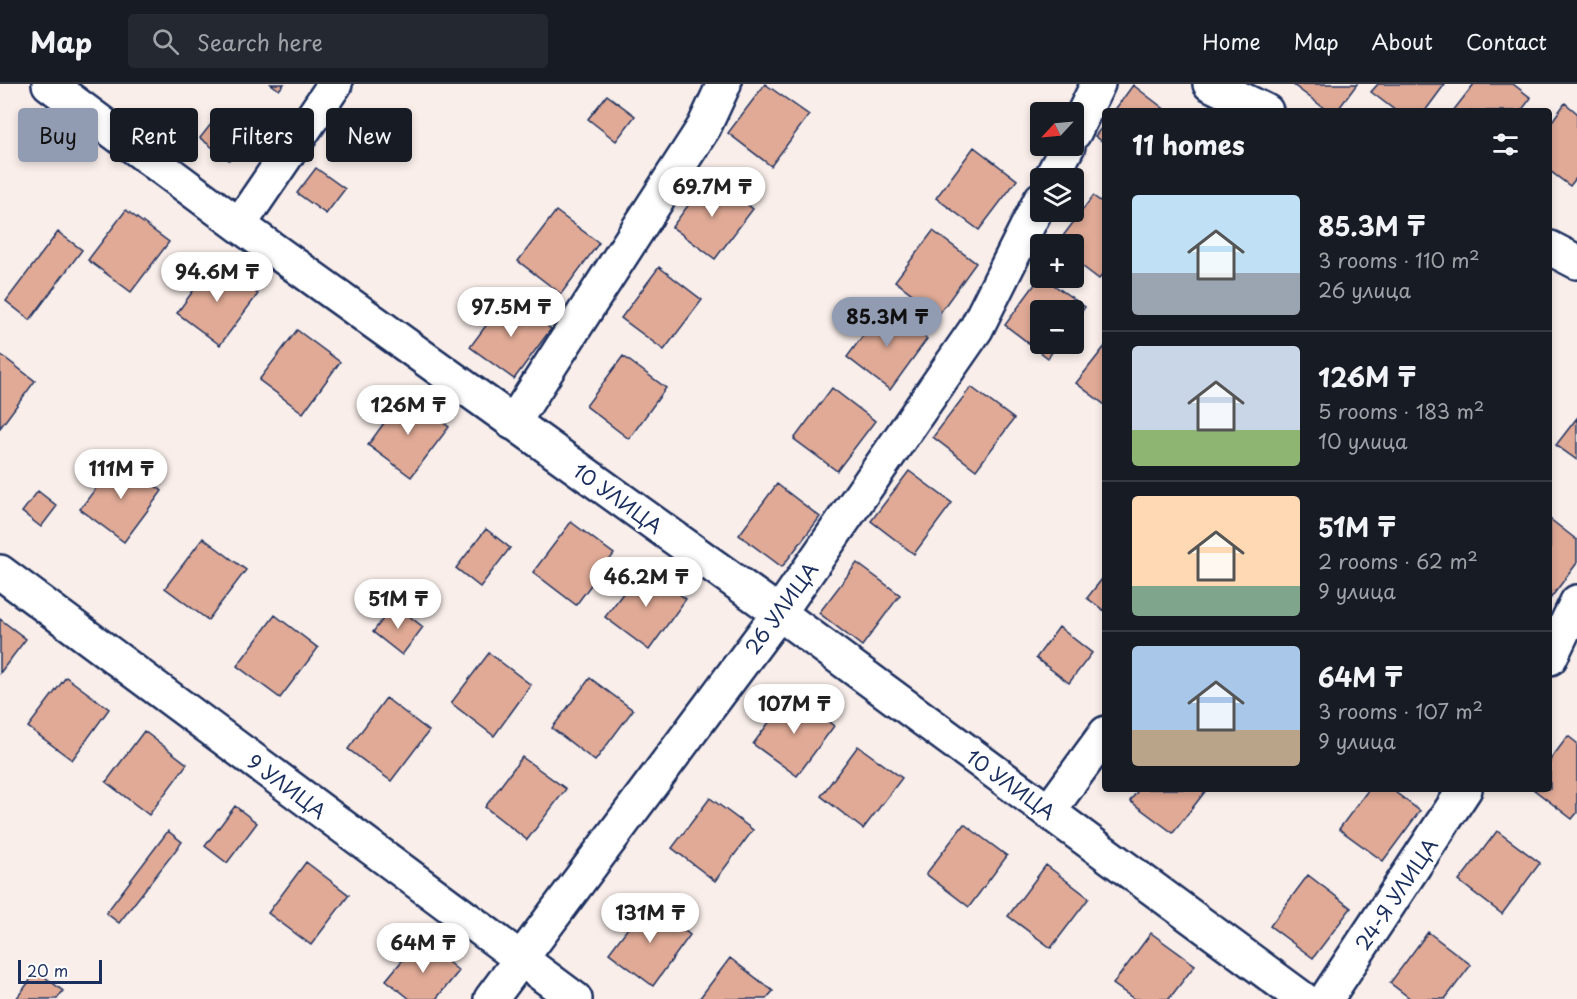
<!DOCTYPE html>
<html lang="en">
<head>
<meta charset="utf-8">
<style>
  :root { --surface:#171b24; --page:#242831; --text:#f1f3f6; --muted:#9ea1a6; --line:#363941; --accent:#919bb2 }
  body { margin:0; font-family:"Playpen Sans",sans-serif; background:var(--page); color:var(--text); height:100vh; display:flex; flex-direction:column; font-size:22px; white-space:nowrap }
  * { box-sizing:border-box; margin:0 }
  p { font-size:20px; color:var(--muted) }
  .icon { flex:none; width:33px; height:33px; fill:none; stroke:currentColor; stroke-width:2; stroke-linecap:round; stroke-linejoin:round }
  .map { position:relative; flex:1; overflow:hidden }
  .panel { position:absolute; left:1102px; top:24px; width:450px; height:684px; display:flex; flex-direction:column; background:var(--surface); border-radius:6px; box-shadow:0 3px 9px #0003 }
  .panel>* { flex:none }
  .banner { position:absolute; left:18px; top:24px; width:570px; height:54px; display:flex; gap:12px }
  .needle { width:39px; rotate:244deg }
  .buttons { position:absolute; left:1030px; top:18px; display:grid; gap:12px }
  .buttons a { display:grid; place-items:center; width:54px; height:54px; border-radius:6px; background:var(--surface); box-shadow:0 3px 9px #0003; font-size:30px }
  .scale { position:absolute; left:18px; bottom:15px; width:84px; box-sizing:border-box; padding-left:6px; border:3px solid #1b2f5e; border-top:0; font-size:16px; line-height:21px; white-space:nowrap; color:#1b2f5e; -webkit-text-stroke:4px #fff; paint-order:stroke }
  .price { position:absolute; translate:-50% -51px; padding:0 14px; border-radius:21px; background:#fff; color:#222; font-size:20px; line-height:39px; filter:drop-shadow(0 2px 3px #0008) }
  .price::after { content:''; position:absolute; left:50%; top:36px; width:18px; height:14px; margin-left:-9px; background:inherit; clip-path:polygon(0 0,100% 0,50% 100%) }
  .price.active { background:var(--accent); color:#111 }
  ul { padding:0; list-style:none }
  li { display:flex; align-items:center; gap:18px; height:150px; padding:0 30px }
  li+li { border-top:2px solid var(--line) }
  li span { display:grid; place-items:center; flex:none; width:168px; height:120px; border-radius:6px; color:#555 }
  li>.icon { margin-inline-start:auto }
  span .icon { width:72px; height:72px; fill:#fffc; stroke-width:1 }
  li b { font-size:26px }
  h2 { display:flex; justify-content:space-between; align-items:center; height:72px; padding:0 30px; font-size:26px }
  .tag { padding:0 21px; border-radius:6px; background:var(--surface); box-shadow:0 3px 9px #0003; font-size:21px; line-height:54px }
  .tag.active { background:var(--accent); color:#111 }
  header { display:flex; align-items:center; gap:36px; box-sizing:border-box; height:84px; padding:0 30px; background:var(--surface); border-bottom:2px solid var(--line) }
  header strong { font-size:28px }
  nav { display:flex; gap:33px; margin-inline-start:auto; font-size:21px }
  .search { width:420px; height:54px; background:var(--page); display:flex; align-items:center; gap:15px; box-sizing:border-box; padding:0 21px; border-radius:6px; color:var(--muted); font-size:22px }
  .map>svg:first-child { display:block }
  .building { fill:#e0aa96; stroke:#1b2f5e; stroke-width:1.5 }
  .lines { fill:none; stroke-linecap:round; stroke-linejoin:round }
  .minor-casing { stroke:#1b2f5e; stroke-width:38 }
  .minor { stroke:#fff; stroke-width:33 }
  .labels { text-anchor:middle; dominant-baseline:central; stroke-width:6; stroke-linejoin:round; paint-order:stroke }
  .street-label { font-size:20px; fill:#1b2f5e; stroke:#fff }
</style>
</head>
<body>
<header>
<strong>Map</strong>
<div class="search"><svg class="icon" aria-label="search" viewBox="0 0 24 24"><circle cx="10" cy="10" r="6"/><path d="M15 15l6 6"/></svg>Search here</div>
<nav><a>Home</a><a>Map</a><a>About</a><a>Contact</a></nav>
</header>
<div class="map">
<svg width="1577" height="915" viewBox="0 0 1577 915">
  <rect width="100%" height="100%" fill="#f9eeea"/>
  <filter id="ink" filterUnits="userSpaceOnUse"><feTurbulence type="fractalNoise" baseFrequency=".0167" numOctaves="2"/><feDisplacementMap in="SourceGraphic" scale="12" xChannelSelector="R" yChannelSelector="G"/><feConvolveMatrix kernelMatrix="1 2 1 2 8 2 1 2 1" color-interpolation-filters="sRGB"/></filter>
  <g filter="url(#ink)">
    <!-- building -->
    <path class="building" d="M271 0H284L279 6Z
      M765 0 809 31 771 82 728 49Z
      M1292 0H1357L1337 27H1328Z
      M1378 0H1445L1425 27H1396L1371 8Z
      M1474 0H1513L1531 14 1521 27H1453Z
      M1133 1 1167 27H1114Z
      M607 11 635 32 616 57 588 35Z
      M1565 19 1577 29V93L1570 102 1550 87V40Z
      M362 27 391 49 372 74 344 52Z
      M219 30 247 51 229 76 200 54Z
      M1106 38V60L1095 52Z
      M974 63 1017 96 979 146 936 114Z
      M316 84 345 105 326 130 297 109Z
      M710 92 753 125 715 175 672 143Z
      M1093 112 1106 121V186L1099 195 1074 176V160H1057Z
      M126 126 169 158 131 208 88 176Z
      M556 127 599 159 561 210 518 177Z
      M933 147 976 179 939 230 895 197Z
      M58 148 82 166 30 236 6 217Z
      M214 178 258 210 220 261 177 229Z
      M659 183 702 216 664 266 621 234Z
      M1041 192 1085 223 1074 238V226H1041V260H1058L1048 274 1005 241Z
      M508 212 551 245 514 295 470 263Z
      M884 223 927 255 890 306 847 273Z
      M297 246 340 278 303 329 259 296Z
      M1106 261V320L1105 321 1076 299Z
      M0 270 35 297 0 344Z
      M623 272 666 304 629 355 586 322Z
      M971 303 1014 335 976 386 933 353Z
      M832 304 875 337 837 387 794 355Z
      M405 310 449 343 411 393 368 361Z
      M1577 334V376L1556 361Z
      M119 374 162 407 124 458 80 425Z
      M909 387 952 419 914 470 871 437Z
      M777 400 820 433 782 483 739 451Z
      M38 407 57 422 41 443 22 428Z
      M1550 435 1577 456V479L1550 515Z
      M571 438 614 470 576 521 533 488Z
      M486 445 510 464 480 503 456 484Z
      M203 454 246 486 208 536 165 504Z
      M857 479 900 511 862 562 819 529Z
      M643 483 686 515 649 566 605 533Z
      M1106 490V528L1087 514Z
      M394 520 423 543 402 571 373 548Z
      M275 531 318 564 280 614 237 582Z
      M0 535 26 555 0 589Z
      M1059 543 1092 569 1069 599 1036 574Z
      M489 569 531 601 494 652 451 619Z
      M66 593 109 625 72 676 28 643Z
      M590 594 633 626 595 677 552 644Z
      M791 609 834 642 797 692 753 660Z
      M386 614 429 647 391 697 348 665Z
      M144 647 187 680 149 731 106 698Z
      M1568 652 1577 659V729L1572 735 1533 705H1550V676Z
      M858 662 902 694 863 745 821 712Z
      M522 673 566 705 527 756 485 723Z
      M1139 705H1207L1173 749 1130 717Z
      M1369 705H1391L1420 727 1383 777 1339 745Z
      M710 714 753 746 715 797 672 764Z
      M235 722 257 739 227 779 205 762Z
      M964 740 1007 772 969 823 926 790Z
      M168 747 182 758 119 839 106 829Z
      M1497 747 1540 779 1502 830 1459 797Z
      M306 778 349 811 311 861 268 829Z
      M1046 781 1089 814 1051 864 1008 832Z
      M1308 791 1351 824 1313 874 1270 842Z
      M647 819 690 851 653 902 609 869Z
      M1428 848 1471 881 1445 915H1411L1390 899Z
      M1151 849 1195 881 1169 915H1134L1113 900Z
      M420 855 459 887 436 915H410L386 896Z
      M730 874 773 907 766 915H699Z
      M37 887 63 907 57 915H16Z"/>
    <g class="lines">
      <defs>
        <path id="minor" d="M49 0 239 141 779 529 1303 915
          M1210 0 1266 27
          M1074 49 1098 0
          M1051 94 1068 62
          M239 141 335 0
          M1550 164 1577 178
          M513 339 704 43 724 0
          M0 488 575 915
          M1550 574 1577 518
          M1049 727 1106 649
          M491 915 779 529 976 245 1041 115
          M1326 915 1465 705"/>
      </defs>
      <!-- minor casing -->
      <use href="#minor" class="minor-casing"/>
      <!-- minor -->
      <use href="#minor" class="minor"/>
    </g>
  </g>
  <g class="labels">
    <!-- street labels -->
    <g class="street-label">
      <text transform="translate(618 414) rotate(36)">10 УЛИЦА</text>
      <text transform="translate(781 524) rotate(-54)">26 УЛИЦА</text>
      <text transform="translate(1011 700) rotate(36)">10 УЛИЦА</text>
      <text transform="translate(287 702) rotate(37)">9 УЛИЦА</text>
      <text transform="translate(1396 810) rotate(-56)">24-Я УЛИЦА</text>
    </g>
  </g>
</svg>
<div class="buttons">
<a><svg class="needle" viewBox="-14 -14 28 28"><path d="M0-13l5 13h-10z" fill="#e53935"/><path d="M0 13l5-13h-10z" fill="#9ea1a6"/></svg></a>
<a><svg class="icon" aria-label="layers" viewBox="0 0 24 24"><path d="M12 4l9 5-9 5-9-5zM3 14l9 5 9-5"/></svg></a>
<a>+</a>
<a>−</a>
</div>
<div class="scale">20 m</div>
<b class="price" style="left:712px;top:134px">69.7M ₸</b>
<b class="price" style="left:217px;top:219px">94.6M ₸</b>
<b class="price" style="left:511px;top:254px">97.5M ₸</b>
<b class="price active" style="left:887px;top:264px">85.3M ₸</b>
<b class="price" style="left:408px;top:352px">126M ₸</b>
<b class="price" style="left:121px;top:416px">111M ₸</b>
<b class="price" style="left:646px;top:524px">46.2M ₸</b>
<b class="price" style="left:398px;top:546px">51M ₸</b>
<b class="price" style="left:794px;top:651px">107M ₸</b>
<b class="price" style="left:650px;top:860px">131M ₸</b>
<b class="price" style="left:423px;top:890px">64M ₸</b>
<div class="banner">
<a class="tag active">Buy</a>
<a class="tag">Rent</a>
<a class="tag">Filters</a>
<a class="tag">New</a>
</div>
<section class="panel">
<h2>11 homes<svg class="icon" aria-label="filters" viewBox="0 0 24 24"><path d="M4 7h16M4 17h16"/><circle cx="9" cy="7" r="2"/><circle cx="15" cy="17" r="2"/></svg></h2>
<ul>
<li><span style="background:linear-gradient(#bfe0f5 65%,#9aa5b1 0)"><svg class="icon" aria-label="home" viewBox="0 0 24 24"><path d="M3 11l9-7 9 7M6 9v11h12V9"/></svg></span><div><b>85.3M ₸</b><p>3 rooms · 110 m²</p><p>26 улица</p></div></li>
<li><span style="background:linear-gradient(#c9d6e8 70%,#8fb573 0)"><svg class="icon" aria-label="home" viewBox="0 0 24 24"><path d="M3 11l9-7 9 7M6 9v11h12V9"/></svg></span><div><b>126M ₸</b><p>5 rooms · 183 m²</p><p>10 улица</p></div></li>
<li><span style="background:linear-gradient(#ffd9b3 75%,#7fa58c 0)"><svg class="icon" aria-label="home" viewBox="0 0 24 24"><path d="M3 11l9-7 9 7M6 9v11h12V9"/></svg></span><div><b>51M ₸</b><p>2 rooms · 62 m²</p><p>9 улица</p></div></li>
<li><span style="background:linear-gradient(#a9c7e8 70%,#b9a48a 0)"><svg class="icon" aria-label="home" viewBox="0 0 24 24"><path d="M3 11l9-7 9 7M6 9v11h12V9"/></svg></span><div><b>64M ₸</b><p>3 rooms · 107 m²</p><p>9 улица</p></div></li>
</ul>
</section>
</div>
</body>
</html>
